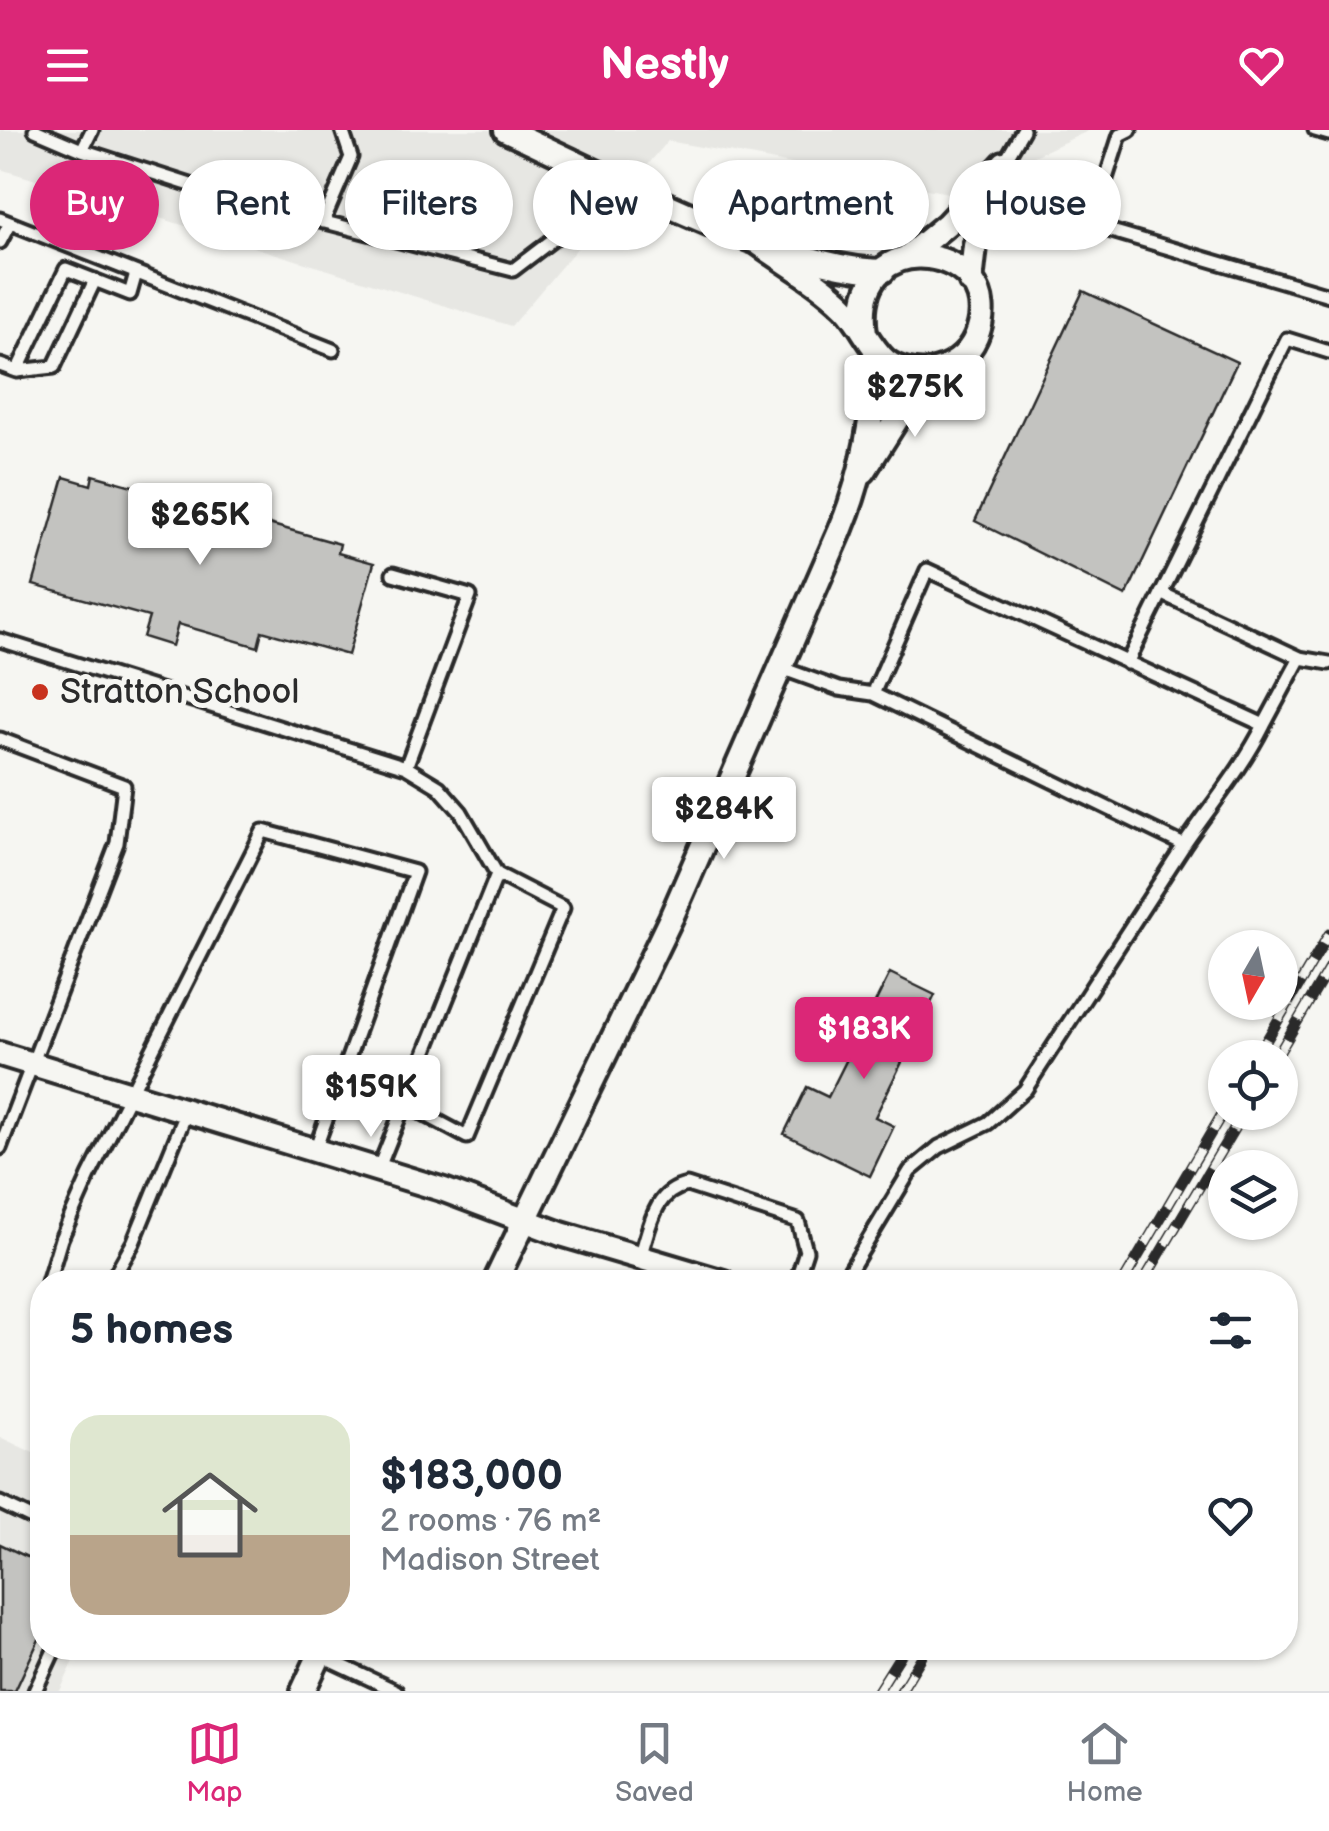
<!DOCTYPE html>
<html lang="en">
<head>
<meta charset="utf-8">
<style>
  :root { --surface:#fff; --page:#f2f2f3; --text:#1f2937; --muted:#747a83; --line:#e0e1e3; --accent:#db2777 }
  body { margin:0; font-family:"Balsamiq Sans",sans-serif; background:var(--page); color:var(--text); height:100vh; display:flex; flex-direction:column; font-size:38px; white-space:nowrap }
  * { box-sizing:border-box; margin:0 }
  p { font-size:32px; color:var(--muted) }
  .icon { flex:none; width:55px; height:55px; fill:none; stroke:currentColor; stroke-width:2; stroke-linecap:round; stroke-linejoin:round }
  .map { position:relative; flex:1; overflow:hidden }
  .sheet { position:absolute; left:30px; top:1140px; width:1268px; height:390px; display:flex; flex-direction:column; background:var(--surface); border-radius:40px; box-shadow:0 2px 8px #0004 }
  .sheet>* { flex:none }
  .top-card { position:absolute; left:30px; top:30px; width:1270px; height:90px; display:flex; gap:20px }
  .needle { width:65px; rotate:189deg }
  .tools { position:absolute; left:1208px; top:800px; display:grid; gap:20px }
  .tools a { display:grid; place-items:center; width:90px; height:90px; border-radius:50%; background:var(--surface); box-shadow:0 2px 8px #0004; font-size:50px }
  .price { position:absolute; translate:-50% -85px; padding:0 22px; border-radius:10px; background:#fff; color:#222; font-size:32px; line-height:65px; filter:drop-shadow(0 2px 5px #0008) }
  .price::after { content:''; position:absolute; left:50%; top:60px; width:30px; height:22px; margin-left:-15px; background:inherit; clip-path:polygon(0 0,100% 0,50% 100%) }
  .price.on { background:var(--accent); color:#fff }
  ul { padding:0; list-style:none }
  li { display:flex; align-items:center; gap:30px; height:250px; padding:0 40px }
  li span { display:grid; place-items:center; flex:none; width:280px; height:200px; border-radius:30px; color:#555 }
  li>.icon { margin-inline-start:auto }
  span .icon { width:120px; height:120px; fill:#fffc; stroke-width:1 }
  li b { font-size:42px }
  h2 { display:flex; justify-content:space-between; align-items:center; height:120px; padding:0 40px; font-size:42px }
  .tag { padding:0 35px; border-radius:45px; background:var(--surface); box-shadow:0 2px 8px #0004; font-size:35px; line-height:90px }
  .tag.on { background:var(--accent); color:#fff }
  header { display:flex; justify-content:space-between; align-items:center; height:130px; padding:0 40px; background:var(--accent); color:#fff; font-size:45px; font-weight:700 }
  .tab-bar { display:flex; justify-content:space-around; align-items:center; height:140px; border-top:2px solid var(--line); background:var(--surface); font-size:28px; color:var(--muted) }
  .tab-bar a { display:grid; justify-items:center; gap:5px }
  .tab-bar .on { color:var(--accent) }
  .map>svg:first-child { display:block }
  .built { fill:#e7e7e3 }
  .building { fill:#c3c3c0; stroke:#2b2b2b; stroke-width:2.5 }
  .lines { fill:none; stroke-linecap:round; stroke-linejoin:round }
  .service-casing { stroke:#2b2b2b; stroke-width:19 }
  .minor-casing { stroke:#2b2b2b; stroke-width:30 }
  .service { stroke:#f6f6f2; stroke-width:11 }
  .minor { stroke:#f6f6f2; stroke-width:22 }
  .rail-casing { stroke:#2b2b2b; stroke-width:11 }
  .rail { stroke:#f6f6f2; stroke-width:8; stroke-dasharray:22; stroke-linecap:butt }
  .poi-dot { fill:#c8321e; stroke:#f6f6f2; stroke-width:4 }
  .labels { text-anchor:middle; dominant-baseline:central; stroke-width:10; stroke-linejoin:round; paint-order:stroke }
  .poi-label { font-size:35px; fill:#2b2b2b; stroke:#f6f6f2; text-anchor:start }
</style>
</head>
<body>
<header><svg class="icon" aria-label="menu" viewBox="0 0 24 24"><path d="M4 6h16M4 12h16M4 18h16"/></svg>Nestly<svg class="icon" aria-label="heart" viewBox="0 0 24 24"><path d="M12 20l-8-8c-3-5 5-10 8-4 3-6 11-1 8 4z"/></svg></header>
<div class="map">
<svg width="1329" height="1561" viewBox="0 0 1329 1561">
  <rect width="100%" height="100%" fill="#f6f6f2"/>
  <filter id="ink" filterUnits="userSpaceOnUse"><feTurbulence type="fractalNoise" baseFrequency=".01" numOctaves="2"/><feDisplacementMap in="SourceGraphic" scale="20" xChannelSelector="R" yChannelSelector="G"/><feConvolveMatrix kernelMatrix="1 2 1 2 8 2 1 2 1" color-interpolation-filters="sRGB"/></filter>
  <g filter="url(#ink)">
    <!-- built -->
    <path class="built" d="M0 0H1090L954 64 668 11 511 196 0 39Z
      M0 1307 42 1327V1518H80L60 1561H0Z"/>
    <!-- building -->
    <path class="building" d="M1083 161 1237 232 1126 466 975 391Z
      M93 345 340 414 338 423 374 433 348 525 262 501 258 517 178 494 172 516 143 507 149 487 33 455 64 347 91 355Z
      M890 843 935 865 875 987 894 996 870 1046 784 1004 807 957 828 967Z
      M0 1414 42 1434V1503L15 1561H0Z"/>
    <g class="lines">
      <defs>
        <path id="service" d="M35 0 82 20 92 0
          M1130 0 1120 5 1091 95 1329 165
          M1315 0 1329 4
          M82 20 231 68 513 140 564 101 591 37
          M1004 33 1023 0
          M0 89 333 220
          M323 92 351 27 342 0
          M0 112 10 93
          M0 235 17 241 66 139 130 164 136 143
          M17 241 54 237 95 150
          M393 444 470 466 406 637
          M1161 463 1300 528
          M0 510 406 637 439 657 461 682 497 744 563 778 467 1007 405 974
          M1127 533 1287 209 1329 222
          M781 538 839 559 873 564 927 440 1264 595 1300 528 1329 533
          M873 564 1184 715C1211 675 1242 639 1264 595
          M0 609 124 656 117 713 0 1018
          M378 1040 497 744
          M640 1127C650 1097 653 1062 687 1055L798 1091 806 1121 796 1152
          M48 1152 61 1109 89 1046 263 701 415 742 315 1020
          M111 1152 133 1113 187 981
          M843 1152 910 1041 939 1017 988 993 1025 960 1184 715
          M0 1373 42 1393
          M319 1525 396 1561
          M35 1561 55 1518"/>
        <path id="minor" d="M506 0C604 44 779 139 883 141
          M753 109C783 132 818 150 845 177 861 193 869 216 886 231 898 240 915 244 929 242 950 239 968 226 976 207 1014 116 848 86 865 203
          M908 126 947 94 1004 33
          M971 152 975 116 1003 36
          M864 341 926 243
          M0 924 444 1060 561 1104 723 1152
          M495 1152 671 788 840 401C863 346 876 280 875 220
          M303 1561 323 1518"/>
      </defs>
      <!-- service casing -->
      <use href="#service" class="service-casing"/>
      <!-- minor casing -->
      <use href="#minor" class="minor-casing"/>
      <!-- service -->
      <use href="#service" class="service"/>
      <!-- minor -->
      <use href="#minor" class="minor"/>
      <defs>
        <path id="rail" d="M1256 928 1329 804
          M1276 928 1329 838
          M1123 1152 1225 979
          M1143 1152 1244 982
          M878 1561 905 1518
          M901 1561 927 1518"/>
      </defs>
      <!-- rail casing -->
      <use href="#rail" class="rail-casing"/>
      <!-- rail -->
      <use href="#rail" class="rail"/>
    </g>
  </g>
  <!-- markers -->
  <circle class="poi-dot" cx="40" cy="562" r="10"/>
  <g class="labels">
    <!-- poi labels -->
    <g class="poi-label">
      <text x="60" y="562">Stratton School</text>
    </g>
  </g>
</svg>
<div class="tools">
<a><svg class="needle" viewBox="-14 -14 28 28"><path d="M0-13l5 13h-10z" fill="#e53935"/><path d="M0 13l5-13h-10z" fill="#747a83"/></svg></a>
<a><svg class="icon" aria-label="locate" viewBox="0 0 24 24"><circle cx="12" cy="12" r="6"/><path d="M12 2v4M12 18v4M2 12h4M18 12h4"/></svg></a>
<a><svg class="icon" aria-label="layers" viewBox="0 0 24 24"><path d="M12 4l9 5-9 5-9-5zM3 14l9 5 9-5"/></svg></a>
</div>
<b class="price" style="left:915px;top:310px">$275K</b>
<b class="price" style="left:200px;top:438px">$265K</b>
<b class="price" style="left:724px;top:732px">$284K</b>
<b class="price on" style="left:864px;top:952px">$183K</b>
<b class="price" style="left:371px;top:1010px">$159K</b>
<div class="top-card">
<a class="tag on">Buy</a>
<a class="tag">Rent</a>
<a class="tag">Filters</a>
<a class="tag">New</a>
<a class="tag">Apartment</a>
<a class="tag">House</a>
</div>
<section class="sheet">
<h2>5 homes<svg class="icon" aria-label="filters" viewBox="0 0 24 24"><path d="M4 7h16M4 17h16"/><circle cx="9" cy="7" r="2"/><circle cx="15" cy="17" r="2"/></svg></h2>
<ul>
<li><span style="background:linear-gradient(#dfe7d0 60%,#b9a48a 0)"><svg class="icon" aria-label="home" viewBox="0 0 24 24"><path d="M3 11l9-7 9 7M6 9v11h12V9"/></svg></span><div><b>$183,000</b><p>2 rooms · 76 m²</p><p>Madison Street</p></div><svg class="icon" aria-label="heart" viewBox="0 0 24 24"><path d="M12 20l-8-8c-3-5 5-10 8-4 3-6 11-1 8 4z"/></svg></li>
</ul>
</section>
</div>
<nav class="tab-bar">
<a class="on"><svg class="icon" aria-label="map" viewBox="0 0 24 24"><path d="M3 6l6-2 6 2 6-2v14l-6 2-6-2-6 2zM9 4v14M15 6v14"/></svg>Map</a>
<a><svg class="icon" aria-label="saved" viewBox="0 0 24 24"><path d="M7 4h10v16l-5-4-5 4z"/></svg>Saved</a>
<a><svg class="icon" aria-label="home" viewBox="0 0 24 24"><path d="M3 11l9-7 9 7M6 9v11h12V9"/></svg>Home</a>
</nav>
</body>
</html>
